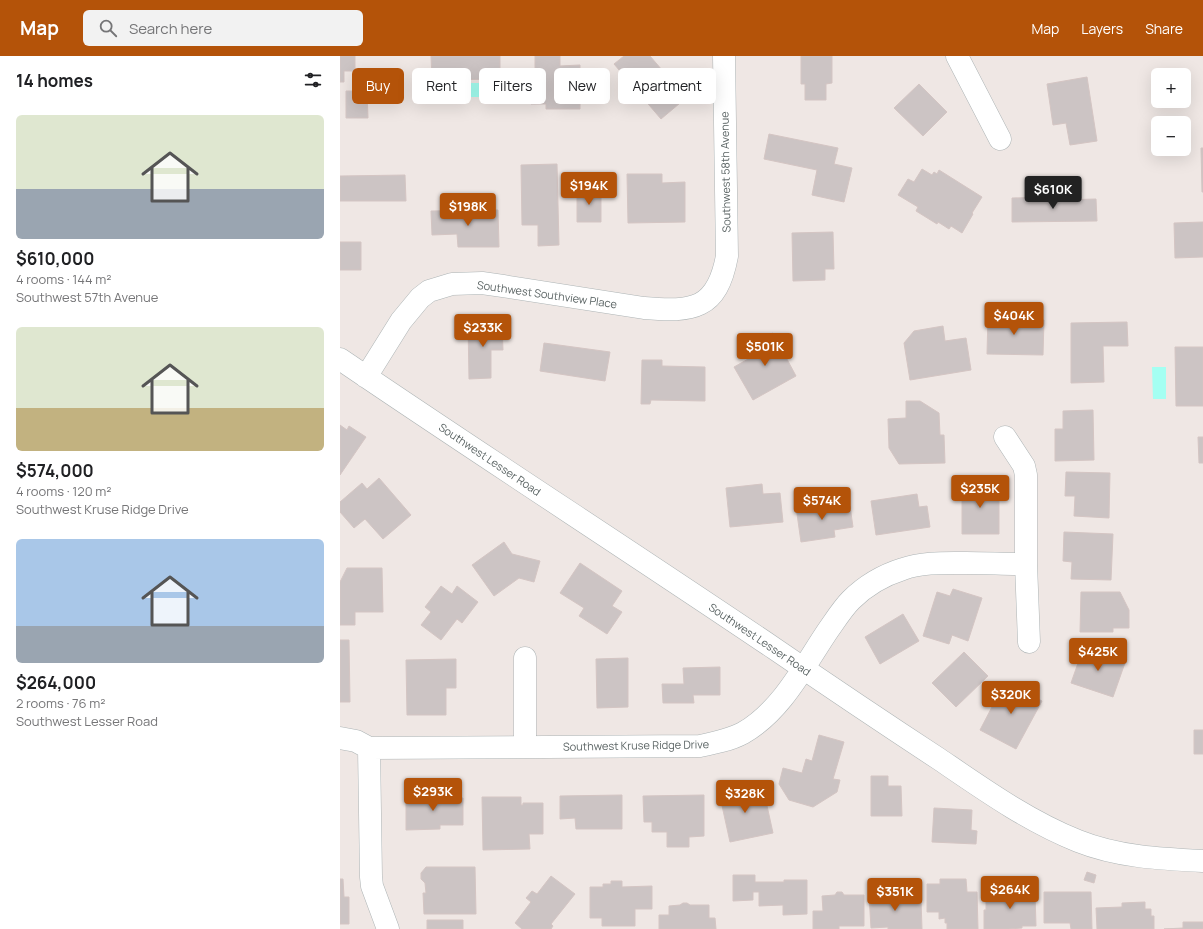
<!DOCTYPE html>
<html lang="en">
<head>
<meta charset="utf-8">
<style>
  :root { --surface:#fff; --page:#f2f2f2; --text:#202124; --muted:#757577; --accent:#b45309 }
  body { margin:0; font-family:Manrope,sans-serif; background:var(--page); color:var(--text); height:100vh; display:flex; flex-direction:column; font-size:15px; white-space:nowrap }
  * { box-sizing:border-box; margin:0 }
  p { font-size:13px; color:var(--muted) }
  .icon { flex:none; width:22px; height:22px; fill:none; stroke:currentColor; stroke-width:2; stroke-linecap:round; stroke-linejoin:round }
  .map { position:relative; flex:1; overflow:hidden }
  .side { display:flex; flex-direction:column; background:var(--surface); width:340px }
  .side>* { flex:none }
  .hud { position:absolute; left:12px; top:12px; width:380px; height:36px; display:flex; gap:8px }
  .buttons { position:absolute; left:811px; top:12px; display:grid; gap:8px }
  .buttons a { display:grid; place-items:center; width:40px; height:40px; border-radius:6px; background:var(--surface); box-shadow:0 4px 16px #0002; font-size:20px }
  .price { position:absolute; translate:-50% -34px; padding:0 9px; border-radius:4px; background:var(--accent); color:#fff; font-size:13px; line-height:26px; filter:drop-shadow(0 1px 2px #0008) }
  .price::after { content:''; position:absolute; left:50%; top:24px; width:12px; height:9px; margin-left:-6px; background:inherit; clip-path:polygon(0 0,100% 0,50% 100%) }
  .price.selected { background:#222; color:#fff }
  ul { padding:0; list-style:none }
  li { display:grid; align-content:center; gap:8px; height:212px; padding:0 16px }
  li span { display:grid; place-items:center; height:124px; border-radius:6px; color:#555 }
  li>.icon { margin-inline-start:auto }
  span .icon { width:72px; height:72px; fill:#fffc; stroke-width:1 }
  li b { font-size:17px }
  h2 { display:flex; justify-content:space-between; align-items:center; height:48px; padding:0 16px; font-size:17px }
  .tag { padding:0 14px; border-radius:6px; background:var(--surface); box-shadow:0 4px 16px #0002; font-size:14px; line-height:36px }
  .tag.selected { background:var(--accent); color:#fff }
  header { display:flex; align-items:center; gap:24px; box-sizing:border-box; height:56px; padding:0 20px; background:var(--accent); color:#fff }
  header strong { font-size:19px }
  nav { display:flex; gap:22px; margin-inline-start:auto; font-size:14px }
  .search { width:280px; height:36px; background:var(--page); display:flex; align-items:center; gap:10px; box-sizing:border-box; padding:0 14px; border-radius:6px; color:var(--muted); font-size:15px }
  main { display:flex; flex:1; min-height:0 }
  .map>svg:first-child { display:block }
  .water { fill:#a4fff2 }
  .building { fill:#ccc4c4; stroke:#d4c5c3 }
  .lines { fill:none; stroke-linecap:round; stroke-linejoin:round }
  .minor-casing { stroke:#adb4b5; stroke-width:23 }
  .minor { stroke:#fff; stroke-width:22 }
  .labels { text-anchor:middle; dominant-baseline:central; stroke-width:4; stroke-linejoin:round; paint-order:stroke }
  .street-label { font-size:11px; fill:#5c6565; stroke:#fff }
</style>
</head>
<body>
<header>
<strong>Map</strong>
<div class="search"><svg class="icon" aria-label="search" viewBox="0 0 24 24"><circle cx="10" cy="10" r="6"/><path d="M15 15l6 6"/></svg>Search here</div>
<nav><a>Map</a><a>Layers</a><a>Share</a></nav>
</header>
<main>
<section class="side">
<h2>14 homes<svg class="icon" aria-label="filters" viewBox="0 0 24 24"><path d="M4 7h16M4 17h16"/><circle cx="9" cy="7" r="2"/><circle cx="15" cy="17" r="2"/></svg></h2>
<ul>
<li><span style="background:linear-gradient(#dfe7d0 60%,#9aa5b1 0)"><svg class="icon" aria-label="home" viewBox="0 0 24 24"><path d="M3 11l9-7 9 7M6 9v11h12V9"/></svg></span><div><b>$610,000</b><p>4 rooms · 144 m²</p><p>Southwest 57th Avenue</p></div></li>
<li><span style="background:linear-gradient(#dfe7d0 65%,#c2b280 0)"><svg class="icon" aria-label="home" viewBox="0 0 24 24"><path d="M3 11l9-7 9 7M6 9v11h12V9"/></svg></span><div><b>$574,000</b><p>4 rooms · 120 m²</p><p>Southwest Kruse Ridge Drive</p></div></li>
<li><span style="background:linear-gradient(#a9c7e8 70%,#9aa5b1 0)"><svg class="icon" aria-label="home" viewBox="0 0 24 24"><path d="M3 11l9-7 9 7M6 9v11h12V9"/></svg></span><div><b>$264,000</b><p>2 rooms · 76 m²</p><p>Southwest Lesser Road</p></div></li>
</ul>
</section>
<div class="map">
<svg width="863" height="873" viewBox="0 0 863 873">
  <rect width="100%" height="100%" fill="#efe7e4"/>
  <!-- water -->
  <path class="water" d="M123 27H154V41H123Z
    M812 311H826V343H813Z"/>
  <!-- building -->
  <path class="building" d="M0 0H15V15H4V26H0Z
    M91 0H160V23L92 24Z
    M195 0H220V10L240 9V53H206V48H191V21H195Z
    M284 0H310L346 42 321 63 274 8Z
    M461 0H492V27L486 28V44H465V28H461Z
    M747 21 757 85 730 89 726 67 713 69 707 28Z
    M579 28 607 56 583 80 554 52Z
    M6 35H27L28 62H6Z
    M429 78 498 92 494 108 512 112 504 146 472 139 477 114 424 103Z
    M861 92H863V136H862Z
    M217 108 219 189 198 190V169H182L181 109Z
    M582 113 592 119 594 116 597 118 599 114 642 141 632 157 633 158 622 177 611 170 609 173 598 166 597 168 576 155 578 151 558 139 568 123 574 126Z
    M287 118H322V127L345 126V166L288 167Z
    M65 119 66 145H0V120Z
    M237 133H261V166H237Z
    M719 141V144L756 143 757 165 672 166V142Z
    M158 154 159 191H118L117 178 92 179 91 155Z
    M863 166V201L835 202 834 167Z
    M493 176 494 213H485V224L453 225 452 177Z
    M0 186H21V214H0Z
    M648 260 686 261V271H696V264H704L703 299 647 298Z
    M787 266 788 290H763L764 326 731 327V267Z
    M162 267 163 294H151V322L129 323 128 268Z
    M603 270 605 285 626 282 631 314 570 324 564 287 574 275Z
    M433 277 456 320 413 344 394 311 410 302 404 292Z
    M204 287 270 296 265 325 200 315Z
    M835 291H863V350H836Z
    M302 304H322V310L365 311V345L311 344 310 348H301Z
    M566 345H580L599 357 600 379H604L605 407 559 408 549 392 548 363 566 362Z
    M753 354 754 404 715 405V373H723V355Z
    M0 369 7 374 9 370 26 381 0 419Z
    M858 381H863V407H859Z
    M726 416 770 417 769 462 734 460 735 440H725Z
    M39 422 71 459 43 483 25 463 14 472 0 456V446L22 427 27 433Z
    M622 427H650L659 441V478H622Z
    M422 428 423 438 440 437 443 466 390 471 386 432Z
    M577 438 579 451 587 450 590 471 536 479 531 445Z
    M490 446 491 452 510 450 513 471 494 474 495 481 461 486 456 451Z
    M724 476 773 478 771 524 731 523 732 506 723 505Z
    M164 486 172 498 200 505 194 526 179 522 154 540 132 509Z
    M240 507 282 535 272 550 282 556 267 578 239 560 244 552 220 537Z
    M7 512H42L43 556H15V569H0V526Z
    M101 530 112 538 117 530 138 546 122 567 117 563 101 584 81 569 91 556 85 551Z
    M613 533 642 542 628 585 612 579 609 588 583 580 597 536 610 540Z
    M741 536H780L789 554V572H773V576H740Z
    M563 558 579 585 540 608 525 581Z
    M0 584H9L10 646H0Z
    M744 590 786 604 773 641 731 627Z
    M624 596 648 620 616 651 592 627Z
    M288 602V651L257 652 256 603Z
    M116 603V632H106V659H67L66 604Z
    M380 611V639H353L354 647H323L322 628H344L343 612Z
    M665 626 702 645 676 693 640 674Z
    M854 674H863V698H854Z
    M479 679 504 686 493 723 500 724 497 736 473 751 449 744 439 728 443 712 462 717 466 703 472 705Z
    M531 720H548V730H561L562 760H531Z
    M410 729 412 739 424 736 433 777 390 786 379 736Z
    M100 739V743L123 742V769H100V773L66 774V740Z
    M282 739V773H236L235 762 220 763V740Z
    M364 739V780L349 781V791H327V776H312V766H304L303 740Z
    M142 741H181V749H183V747H203V778H189L190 793 143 794Z
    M594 752 632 754 631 774 637 775 636 788 592 786Z
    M86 811H135L136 858H84L83 837H86L85 827 81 823V817Z
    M747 816 756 819 754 827 744 824Z
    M393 819H415V826H444V824H467V858L443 859V849L419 850V836H413V844L393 845Z
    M211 820 235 838 211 868 213 870 211 873H182L175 867 191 846 186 842 192 835 197 838Z
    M0 823H3L4 841H9V868H0Z
    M600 823H626L627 836H637L638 873H607V867H605V862L599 863V856H587V828H600Z
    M271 825H282V831L312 830V853H295V870H262V862H250V831H263V828H271Z
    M497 836H502L504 839H524V870H499V873H473V855H483L482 840 495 839Z
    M646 836H685V838L695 837 696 870H682V872L669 873H644V854H646Z
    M704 836H751L752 873H731L730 867H704Z
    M565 838V844H581L582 873H548V871L531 872 529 839Z
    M805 846V853H811V860H814V873H757L756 852 782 851V847Z
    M343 847H347L350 849H369V862H375L376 873H319V859H329V850L340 849Z
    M87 864H123V873H87Z
    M843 866H863V873H824L843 872Z"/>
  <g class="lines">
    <defs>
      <path id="minor" d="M617 0 660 83
        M0 303C144 401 290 495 435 593 489 630 544 667 599 703 643 733 688 765 738 785 778 801 821 803 863 805
        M26 321 61 265 80 242 89 235 112 228 142 227 163 230 304 252C353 256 377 254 387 200L384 0
        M665 381 684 410 686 419V508L689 586
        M0 682 16 685 29 692 360 690C375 687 390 684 403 677 442 655 465 608 489 573 496 563 503 552 511 544 525 530 544 519 563 513 582 506 605 507 626 507 646 507 666 508 686 508
        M185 691V602
        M29 692 31 821 32 830 48 873"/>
    </defs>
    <!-- minor casing -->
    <use href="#minor" class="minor-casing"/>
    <!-- minor -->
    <use href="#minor" class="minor"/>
  </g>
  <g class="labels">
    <!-- street labels -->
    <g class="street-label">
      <text transform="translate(385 116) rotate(-91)">Southwest 58th Avenue</text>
      <text transform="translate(207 238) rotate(8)">Southwest Southview Place</text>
      <text transform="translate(150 403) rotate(34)">Southwest Lesser Road</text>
      <text transform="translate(420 583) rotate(34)">Southwest Lesser Road</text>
      <text transform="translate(296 689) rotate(-1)">Southwest Kruse Ridge Drive</text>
    </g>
  </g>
</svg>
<div class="buttons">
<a>+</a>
<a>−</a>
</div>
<b class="price" style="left:249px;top:150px">$194K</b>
<b class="price selected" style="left:713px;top:154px">$610K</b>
<b class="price" style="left:128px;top:171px">$198K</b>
<b class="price" style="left:674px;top:280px">$404K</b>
<b class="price" style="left:143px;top:292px">$233K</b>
<b class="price" style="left:425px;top:311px">$501K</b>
<b class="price" style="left:640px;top:453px">$235K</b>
<b class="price" style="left:482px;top:465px">$574K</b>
<b class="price" style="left:758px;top:616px">$425K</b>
<b class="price" style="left:671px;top:659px">$320K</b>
<b class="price" style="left:93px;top:756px">$293K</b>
<b class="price" style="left:405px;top:758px">$328K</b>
<b class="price" style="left:670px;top:854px">$264K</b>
<b class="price" style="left:555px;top:856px">$351K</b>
<div class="hud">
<a class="tag selected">Buy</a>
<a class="tag">Rent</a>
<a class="tag">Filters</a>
<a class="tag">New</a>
<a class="tag">Apartment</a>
</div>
</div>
</main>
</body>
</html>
